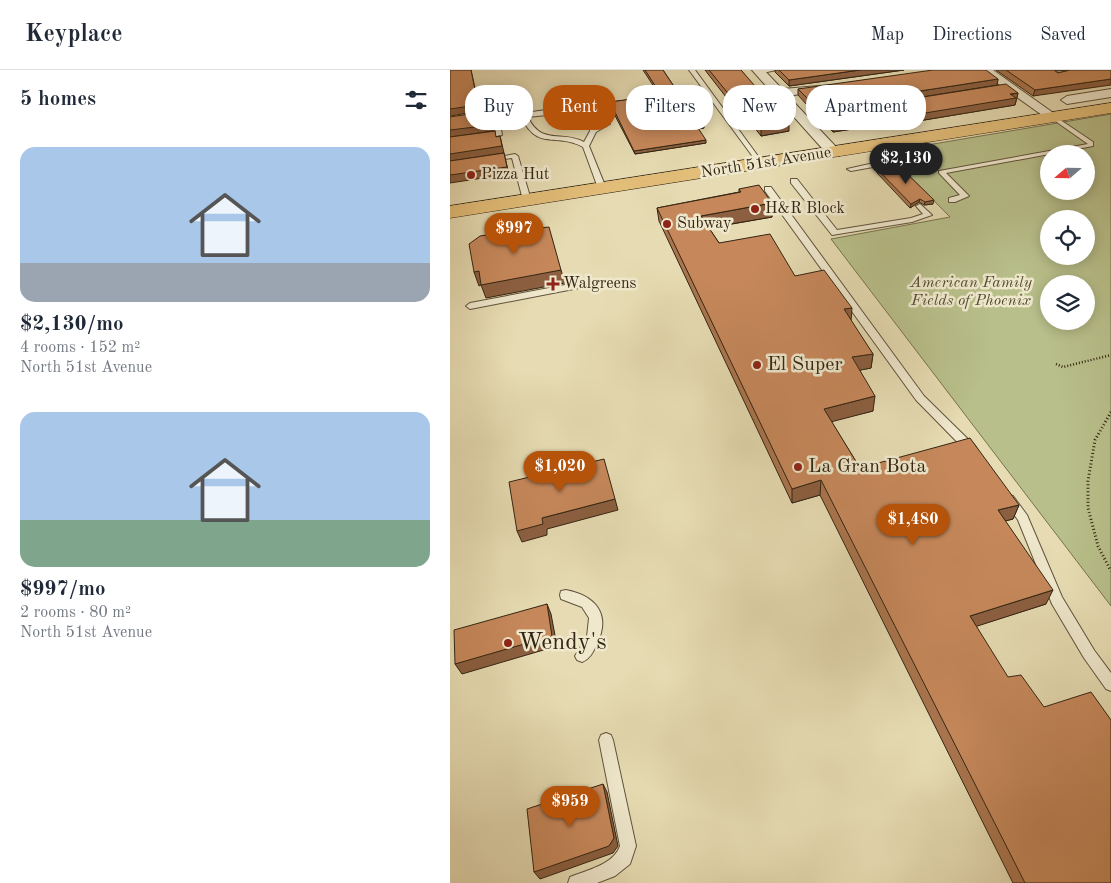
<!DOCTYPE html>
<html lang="en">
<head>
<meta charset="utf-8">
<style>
  :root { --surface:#fff; --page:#f6f6f7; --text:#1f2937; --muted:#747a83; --line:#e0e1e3; --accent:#b45309 }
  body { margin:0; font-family:"Old Standard TT",serif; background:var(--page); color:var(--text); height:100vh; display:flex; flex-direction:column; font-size:19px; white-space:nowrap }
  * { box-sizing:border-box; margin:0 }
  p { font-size:16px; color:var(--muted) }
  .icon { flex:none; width:28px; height:28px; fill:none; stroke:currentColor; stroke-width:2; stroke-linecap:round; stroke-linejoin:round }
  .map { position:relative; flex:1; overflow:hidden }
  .sheet { display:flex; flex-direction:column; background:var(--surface); width:450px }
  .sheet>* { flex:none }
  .top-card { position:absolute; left:15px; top:15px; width:475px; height:45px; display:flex; gap:10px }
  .needle { width:32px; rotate:250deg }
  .buttons { position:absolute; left:590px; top:75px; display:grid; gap:10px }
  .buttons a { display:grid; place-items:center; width:55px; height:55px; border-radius:50%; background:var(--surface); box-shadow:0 2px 12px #0003; font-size:25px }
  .price { position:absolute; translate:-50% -42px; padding:0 11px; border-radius:18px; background:var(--accent); color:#fff; font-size:16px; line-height:32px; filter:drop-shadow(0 1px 2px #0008) }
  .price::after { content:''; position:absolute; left:50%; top:30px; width:15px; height:11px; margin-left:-8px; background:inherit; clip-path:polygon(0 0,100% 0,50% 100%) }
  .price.on { background:#222; color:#fff }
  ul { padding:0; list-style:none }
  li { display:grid; align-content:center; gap:10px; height:265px; padding:0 20px }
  li span { display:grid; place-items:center; height:155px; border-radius:15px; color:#555 }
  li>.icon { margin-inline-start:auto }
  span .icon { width:90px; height:90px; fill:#fffc; stroke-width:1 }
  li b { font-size:21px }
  h2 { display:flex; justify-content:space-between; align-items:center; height:60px; padding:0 20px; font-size:21px }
  .pill { padding:0 18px; border-radius:20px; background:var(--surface); box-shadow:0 2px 12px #0003; font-size:18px; line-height:45px }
  .pill.on { background:var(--accent); color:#fff }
  header { display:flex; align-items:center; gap:30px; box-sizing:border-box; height:70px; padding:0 25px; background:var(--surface); border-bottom:1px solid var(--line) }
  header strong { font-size:24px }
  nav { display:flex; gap:28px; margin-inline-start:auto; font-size:18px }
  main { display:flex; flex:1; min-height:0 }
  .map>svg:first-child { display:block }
  .green { fill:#b8bf8a; stroke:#76724e; fill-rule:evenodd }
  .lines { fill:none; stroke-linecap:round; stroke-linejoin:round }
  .service-casing { stroke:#60523b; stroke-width:2 }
  .minor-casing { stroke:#60523b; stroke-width:2 }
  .primary-casing { stroke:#332513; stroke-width:1 }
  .path-far1 { stroke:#332513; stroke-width:2.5; stroke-dasharray:1 2; stroke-linecap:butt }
  .path { stroke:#332513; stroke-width:3; stroke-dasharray:1 2.5; stroke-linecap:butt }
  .service { fill:#efe8cd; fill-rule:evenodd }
  .minor { fill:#efe8cd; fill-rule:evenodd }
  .primary { fill:#e3be79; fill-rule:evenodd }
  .wall { fill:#aa754e; stroke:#332513 }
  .shaded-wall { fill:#8b5f40; stroke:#332513 }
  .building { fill:#c6885b; stroke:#332513 }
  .poi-dot { fill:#8f2418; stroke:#efe8cd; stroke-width:2 }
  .labels { text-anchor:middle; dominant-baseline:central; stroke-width:5; stroke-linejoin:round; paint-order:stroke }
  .far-street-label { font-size:16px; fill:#332513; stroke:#efe8cd }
  .far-poi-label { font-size:16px; fill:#332513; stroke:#efe8cd; text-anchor:start }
  .far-park-label { font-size:16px; font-style:italic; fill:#544c31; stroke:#efe8cd }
  .poi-label { font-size:20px; fill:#332513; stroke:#efe8cd; text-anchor:start }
  .near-poi-label { font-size:24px; fill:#332513; stroke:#efe8cd; text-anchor:start }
</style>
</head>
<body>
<header>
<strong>Keyplace</strong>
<nav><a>Map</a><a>Directions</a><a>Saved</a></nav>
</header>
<main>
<section class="sheet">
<h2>5 homes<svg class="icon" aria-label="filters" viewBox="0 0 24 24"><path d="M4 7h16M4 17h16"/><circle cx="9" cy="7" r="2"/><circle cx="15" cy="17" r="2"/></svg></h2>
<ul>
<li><span style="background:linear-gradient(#a9c7e8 75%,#9aa5b1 0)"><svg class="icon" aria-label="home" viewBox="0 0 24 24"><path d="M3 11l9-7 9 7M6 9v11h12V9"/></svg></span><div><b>$2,130/mo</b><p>4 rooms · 152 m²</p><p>North 51st Avenue</p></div></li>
<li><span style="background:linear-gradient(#a9c7e8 70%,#7fa58c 0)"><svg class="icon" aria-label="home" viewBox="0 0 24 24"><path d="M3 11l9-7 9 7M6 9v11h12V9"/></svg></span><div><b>$997/mo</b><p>2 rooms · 80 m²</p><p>North 51st Avenue</p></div></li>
</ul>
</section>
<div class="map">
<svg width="661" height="813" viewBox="0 0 661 813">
  <rect width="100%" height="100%" fill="#e6dbb2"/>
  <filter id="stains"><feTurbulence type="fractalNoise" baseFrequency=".004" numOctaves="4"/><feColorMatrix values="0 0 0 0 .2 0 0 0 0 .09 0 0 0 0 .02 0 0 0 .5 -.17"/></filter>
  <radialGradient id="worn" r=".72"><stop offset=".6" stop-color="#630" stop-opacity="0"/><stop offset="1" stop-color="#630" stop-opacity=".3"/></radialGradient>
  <!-- green -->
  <path class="green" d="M661 44V536L381 169 500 147 436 82ZM599 84H636V121H599ZM599 149H636V186H599ZM599 214H636V251H599Z"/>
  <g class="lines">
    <defs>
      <path id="service" d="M239 0H245L313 93V95H309Z
        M326 0 309 4 306 2 311 0Z
        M147 39 156 44 153 46 146 43H137L144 47 146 57 154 53 153 50 156 48 158 49 160 54 146 62 139 76 156 118 152 120 148 118 133 77C106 62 87 82 71 46 86 37 129 40 147 39ZM116 43 138 48 140 61 134 72C112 60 91 76 78 47Z
        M45 41 48 43 52 65 31 69 28 67 46 63 42 45 0 52V48Z
        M385 41 388 43 387 44 353 50 350 48Z
        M603 45 643 72V76L496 103 519 126 505 132H499V128L510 125 489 103V101L638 74 601 48V46Z
        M65 84 68 86 81 130 80 132 73 130 62 88 41 91 38 89Z
        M424 93 440 101 436 103 423 97 401 101 397 99Z
        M341 109H347L387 160 461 148 473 144 466 136 470 134 482 145 462 152 382 165 341 113Z
        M315 117H321L474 326 526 377 527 380 526 383H518L466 330 315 121Z
        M136 211 139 212V216L20 239 16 236 20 233Z
        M559 425 563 426 577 445 612 527 644 580 661 603V621L656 619 634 588 602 534 568 450 553 429 555 426Z
        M116 520C146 526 161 544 147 574 143 582 140 589 132 592L127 590 125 586 137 567 139 548 132 537 111 529 110 525 111 521Z
        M156 663 161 665 163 670 186 776 180 794 165 806 147 813H118L120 807C137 800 163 795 170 776L149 670 151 665Z"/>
      <path id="minor" d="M302 0H314L332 19 382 15 384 17 382 19 338 26 389 80 391 83 389 86H379Z
        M529 0H543L609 47 603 51 599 50Z
        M661 19V27L617 34 611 30 617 26Z"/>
      <path id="primary" d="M661 33V43L0 148V136Z"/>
    </defs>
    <!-- service casing -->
    <use href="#service" class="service-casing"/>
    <!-- minor casing -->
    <use href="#minor" class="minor-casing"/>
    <!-- primary casing -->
    <use href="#primary" class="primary-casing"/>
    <!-- path-far1 -->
    <path class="path-far1" d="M606 294 613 297 661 285"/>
    <!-- path -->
    <path class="path" d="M661 342 645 370 638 411V438L648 476 661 501"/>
    <!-- service -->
    <use href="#service" class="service"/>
    <!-- minor -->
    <use href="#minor" class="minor"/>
    <!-- primary -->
    <use href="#primary" class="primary"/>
  </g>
  <!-- wall -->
  <path class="wall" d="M193 0H213L231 27 254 58 248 59 256 73 185 84 160 36V32L210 26Z
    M255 0H291L339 61 311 66 294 44 290 45Z
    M325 0H454L339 16 325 2Z
    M546 0H604L608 3 620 0 607 1 605 0H661L583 26Z
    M548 9 547 15 407 37 568 23 565 35 450 54 448 52 383 62 371 49V43L365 44 348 25V19Z
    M427 99 483 134 474 135 469 132 460 138 427 103Z
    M289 119 322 133V147L259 158 269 173 345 206 401 251 423 284 421 298 410 300 423 341 381 351 410 398 569 435 563 449 555 451 596 534 526 556 661 813H563L370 425 342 433 209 151 207 138 289 122Z"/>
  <!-- shaded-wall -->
  <path class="shaded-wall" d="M21 0 30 41 0 46V39Z
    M410 0H454L339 16V10Z
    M548 9 547 15 365 44 366 37Z
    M661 9V15L583 26 585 20Z
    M568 23 565 35 450 54 451 47Z
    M290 38H293L294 44 290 45Z
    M448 45V52L383 62V56Z
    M40 48 44 61 0 67V60Z
    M254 54V58L246 59V55Z
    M339 55V61L311 66V59Z
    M50 66 54 83 0 91V84Z
    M256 70V73L185 84 184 81Z
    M54 83 59 104 0 113V105Z
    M470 129 469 132 460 138 461 134Z
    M484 130 483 134 474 135 475 132Z
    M322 133V147L252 159 251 146Z
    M111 200 115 213 36 228 31 215 29 216 24 202 29 201Z
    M402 238 401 252 394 239Z
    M423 284 421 298 401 302 402 287Z
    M425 326 423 341 373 354 374 339Z
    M371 410 370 425 342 433V419Z
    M165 429 168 440 97 459V465L72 472 67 461 92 448Z
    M569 435 563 449 543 454 548 440Z
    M603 520 596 534 515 560 520 546Z
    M97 534 101 544 107 576 12 604 5 594Z
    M153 714 157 722 168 776 163 783 90 809 84 802Z"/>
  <!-- building -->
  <path class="building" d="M0 0H21L28 35 0 39Z
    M195 0H213L231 27H235L254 54 246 55 256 70 184 81 160 32 211 25Z
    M259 0H291L339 55 311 59 293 38H290Z
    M329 0H410L339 10Z
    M483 0H536L548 9 366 37 348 19Z
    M556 0H604L608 3 620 0H661V9L585 20Z
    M556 14 568 23 560 24 566 28 451 47 448 45 383 56 371 43Z
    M38 41 42 55 0 60V47Z
    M45 61 46 67 50 66 52 76 0 84V67Z
    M54 83 57 97 0 105V91Z
    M448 95 484 130 475 132 470 129 461 134 427 99 437 101 442 97Z
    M309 115 322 133 251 146 269 173 320 164 345 206 374 200 402 238 394 239 423 284 402 287 425 326 374 339 410 398 520 368 569 435 548 440 603 520 520 546 558 607 571 605 594 637 641 622 661 650V813H575L371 410 342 419 207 138 291 122 289 119Z
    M90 156V158L99 157 111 200 31 215 29 201 24 202 19 174 30 166Z
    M154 389 165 429 92 448 93 454 67 461 59 412Z
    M97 534 102 566 5 594 4 560Z
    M153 714 164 768 159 776 84 802 77 739Z"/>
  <!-- markers -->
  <g class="poi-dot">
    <circle cx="21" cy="105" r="5"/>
    <circle cx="305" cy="139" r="5"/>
    <circle cx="217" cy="154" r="5"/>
    <path d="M100.5 206.5h5v5h5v5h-5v5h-5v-5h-5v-5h5z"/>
    <circle cx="307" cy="295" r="5"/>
    <circle cx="348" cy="397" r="5"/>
    <circle cx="58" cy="573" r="5"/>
  </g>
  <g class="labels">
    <!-- far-street labels -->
    <g class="far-street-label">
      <text transform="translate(316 93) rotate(-9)">North 51st Avenue</text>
    </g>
    <!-- far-poi labels -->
    <g class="far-poi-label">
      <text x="31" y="105">Pizza Hut</text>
      <text x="315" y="139">H&amp;R Block</text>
      <text x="227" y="154">Subway</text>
      <text x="113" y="214">Walgreens</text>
    </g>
    <!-- far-park labels -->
    <g class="far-park-label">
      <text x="521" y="213">American Family<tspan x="521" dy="18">Fields of Phoenix</tspan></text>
    </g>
    <!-- poi labels -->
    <g class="poi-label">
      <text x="317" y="295">El Super</text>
      <text x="358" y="397">La Gran Bota</text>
    </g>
    <!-- near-poi labels -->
    <g class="near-poi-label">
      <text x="68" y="573">Wendy's</text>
    </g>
  </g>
  <rect width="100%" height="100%" filter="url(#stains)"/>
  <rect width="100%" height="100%" fill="url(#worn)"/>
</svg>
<div class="buttons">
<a><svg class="needle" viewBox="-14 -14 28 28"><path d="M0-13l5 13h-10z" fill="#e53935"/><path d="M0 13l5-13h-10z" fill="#747a83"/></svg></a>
<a><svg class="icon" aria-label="locate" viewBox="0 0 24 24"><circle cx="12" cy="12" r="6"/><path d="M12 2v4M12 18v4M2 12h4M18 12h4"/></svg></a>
<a><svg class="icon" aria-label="layers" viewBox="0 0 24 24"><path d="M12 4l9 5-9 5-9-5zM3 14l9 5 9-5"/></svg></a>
</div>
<b class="price on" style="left:456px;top:115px">$2,130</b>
<b class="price" style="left:64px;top:185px">$997</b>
<b class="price" style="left:110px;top:423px">$1,020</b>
<b class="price" style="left:463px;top:476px">$1,480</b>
<b class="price" style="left:120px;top:758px">$959</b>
<div class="top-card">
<a class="pill">Buy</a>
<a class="pill on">Rent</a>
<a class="pill">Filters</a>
<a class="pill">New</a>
<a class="pill">Apartment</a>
</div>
</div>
</main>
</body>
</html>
